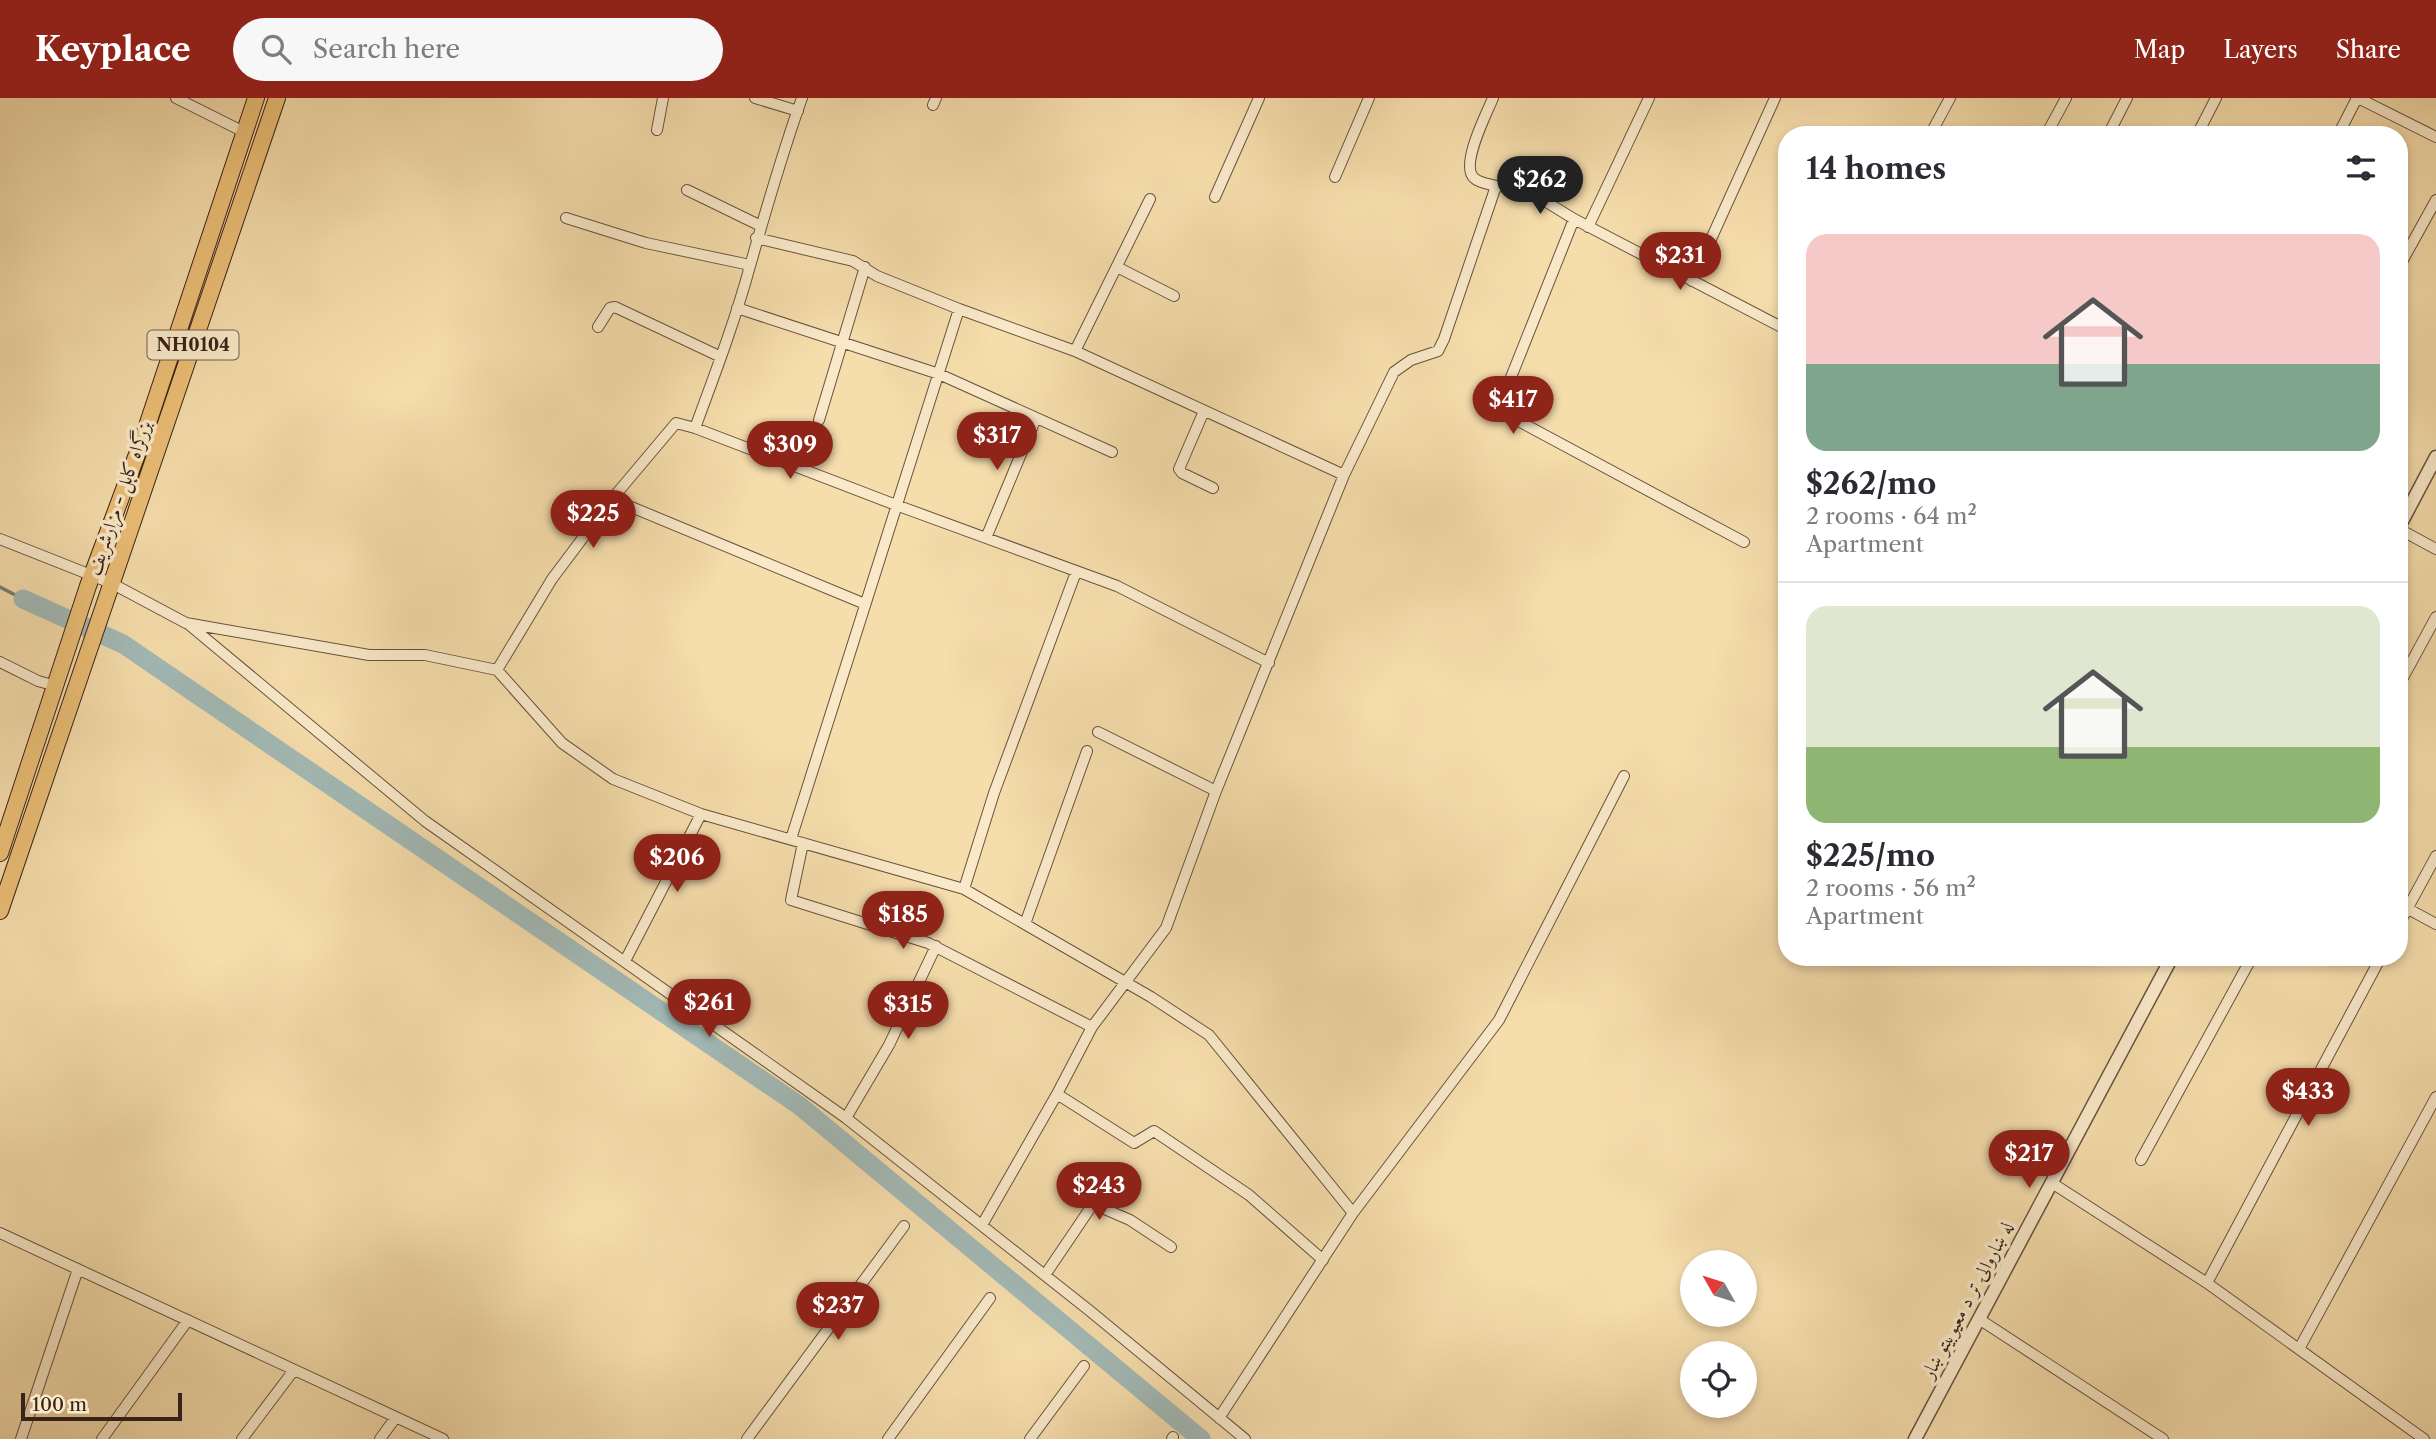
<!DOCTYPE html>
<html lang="en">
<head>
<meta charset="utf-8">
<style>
  :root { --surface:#fff; --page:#f7f7f7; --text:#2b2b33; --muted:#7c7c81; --line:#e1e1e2; --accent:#8f2418 }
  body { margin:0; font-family:"Libre Caslon Text",Amiri,serif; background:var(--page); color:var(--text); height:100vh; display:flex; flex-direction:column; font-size:26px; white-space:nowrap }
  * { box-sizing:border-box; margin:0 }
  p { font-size:23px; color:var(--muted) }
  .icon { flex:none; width:38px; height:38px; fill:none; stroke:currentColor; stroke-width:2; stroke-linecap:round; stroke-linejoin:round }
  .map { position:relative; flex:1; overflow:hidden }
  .drawer { position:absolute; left:1778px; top:28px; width:630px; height:840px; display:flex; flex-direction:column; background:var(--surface); border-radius:28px; box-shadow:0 4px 10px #0003 }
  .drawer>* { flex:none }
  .needle { width:46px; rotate:309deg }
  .tools { position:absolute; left:1680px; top:1152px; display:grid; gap:14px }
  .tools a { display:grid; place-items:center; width:77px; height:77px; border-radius:50%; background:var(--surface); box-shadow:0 4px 10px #0003; font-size:35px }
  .scale { position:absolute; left:21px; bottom:18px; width:161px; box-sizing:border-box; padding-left:7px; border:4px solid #392319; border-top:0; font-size:19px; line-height:24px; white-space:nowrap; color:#392319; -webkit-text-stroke:5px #f9e9c9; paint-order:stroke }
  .price { position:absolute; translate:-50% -60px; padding:0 16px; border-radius:24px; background:var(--accent); color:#fff; font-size:23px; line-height:46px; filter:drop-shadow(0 2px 4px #0008) }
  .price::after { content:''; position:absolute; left:50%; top:42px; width:21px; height:16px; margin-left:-10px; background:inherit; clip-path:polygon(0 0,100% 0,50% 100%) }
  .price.on { background:#222; color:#fff }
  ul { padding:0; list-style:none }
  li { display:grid; align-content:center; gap:14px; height:371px; padding:0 28px }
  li+li { border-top:2px solid var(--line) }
  li span { display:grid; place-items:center; height:217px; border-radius:21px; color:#555 }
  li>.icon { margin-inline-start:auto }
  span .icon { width:126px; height:126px; fill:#fffc; stroke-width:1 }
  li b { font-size:30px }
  h2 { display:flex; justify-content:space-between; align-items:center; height:84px; padding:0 28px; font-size:30px }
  header { display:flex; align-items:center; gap:42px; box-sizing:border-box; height:98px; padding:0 35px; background:var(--accent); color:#fff }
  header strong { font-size:33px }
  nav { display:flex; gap:38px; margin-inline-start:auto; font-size:24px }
  .search { width:490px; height:63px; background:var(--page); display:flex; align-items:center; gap:18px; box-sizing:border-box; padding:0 24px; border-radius:38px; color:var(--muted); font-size:26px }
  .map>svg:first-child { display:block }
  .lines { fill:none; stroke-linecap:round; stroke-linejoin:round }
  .stream { stroke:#787d77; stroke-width:3.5 }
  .river { stroke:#a2b9b6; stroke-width:19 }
  .minor-casing { stroke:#68523e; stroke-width:12 }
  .tertiary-casing { stroke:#68523e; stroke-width:15 }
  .trunk-casing { stroke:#392319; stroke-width:18 }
  .minor { stroke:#f9e9c9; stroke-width:10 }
  .tertiary { stroke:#f9e9c9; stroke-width:12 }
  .trunk { stroke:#ebbe76; stroke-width:16 }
  .labels { text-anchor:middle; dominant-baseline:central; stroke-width:7; stroke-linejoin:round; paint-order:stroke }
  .shield { fill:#f9e9c9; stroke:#735e4e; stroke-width:2 }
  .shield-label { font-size:18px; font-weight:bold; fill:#392319 }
  .street-label { font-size:19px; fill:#392319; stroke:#f9e9c9 }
</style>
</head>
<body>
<header>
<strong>Keyplace</strong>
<div class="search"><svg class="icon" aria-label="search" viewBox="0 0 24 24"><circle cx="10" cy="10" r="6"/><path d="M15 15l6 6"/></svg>Search here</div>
<nav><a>Map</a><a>Layers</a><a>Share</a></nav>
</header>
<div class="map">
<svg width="2436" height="1341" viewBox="0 0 2436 1341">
  <rect width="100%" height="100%" fill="#f6ddac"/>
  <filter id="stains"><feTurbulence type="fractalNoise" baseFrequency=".00286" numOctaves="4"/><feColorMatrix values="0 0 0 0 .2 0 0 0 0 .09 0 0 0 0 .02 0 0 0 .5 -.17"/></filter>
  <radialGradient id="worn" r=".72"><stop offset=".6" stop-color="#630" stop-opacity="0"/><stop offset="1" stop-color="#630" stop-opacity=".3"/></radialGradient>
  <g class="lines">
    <!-- stream -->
    <path class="stream" d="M0 489 23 501"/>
    <!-- river -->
    <path class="river" d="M23 501 123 546 800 1008 1201 1341"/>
    <defs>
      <path id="minor" d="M176 0 244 34
        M755 0 798 13
        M2358 0 2436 39
        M933 7 936 0
        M657 32 663 0
        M1930 37 1950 0
        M2046 37 2066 0
        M2108 37 2127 0
        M2197 37 2216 0
        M2338 37 2357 0
        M1335 79 1369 0
        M1496 88 1518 89 1540 100 1574 121 1787 232
        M687 92 761 128
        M1215 99 1259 0
        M566 120 646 145 750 167
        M1574 121 1498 312 1744 444
        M1588 129 1649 0
        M756 140 853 163 877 178 959 211 1075 253 1344 377
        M1117 169 1174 198
        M2399 169 2436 102
        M1692 183 1775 0
        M737 210 939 276 1112 354
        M598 229 610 210 615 209 721 259
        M1075 253 1150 101
        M1204 313 1179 371 1182 375 1213 390
        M819 322 865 169
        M695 330C715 276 735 223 750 168 766 112 782 55 802 0
        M612 401 865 506
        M2399 431 2436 451
        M986 440 1036 320
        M0 441 111 485 186 525 369 557H425L497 572 562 645 613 681 701 716 964 791 1151 899 1209 937 1353 1115 1219 1320
        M187 525 425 723 846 1020 1090 1213 1245 1341
        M0 564 38 583 56 588
        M497 572 552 481 612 401 676 325 695 330 896 407 1117 488 1269 565
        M2399 587 2436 519
        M1098 634 1216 693
        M791 741 959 211
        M803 745 791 802 928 845 1092 929
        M964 791 994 695 1076 474
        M2399 806 2436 826
        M1025 826 1087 653
        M2399 826 2436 758
        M625 863 701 716
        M1057 996 1134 1045 1154 1033 1249 1097 1323 1162
        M846 1020 889 947 936 848
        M2141 1062 2252 859
        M2052 1085 2207 1185 2424 1341
        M1353 1115 1499 922 1624 678
        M982 1127 1057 996 1092 929 1166 830 1216 693 1344 377 1394 274 1411 262 1438 253 1444 241 1496 88C1489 86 1479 85 1474 80 1460 67 1486 17 1493 0
        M0 1135 443 1341
        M1045 1177 1093 1106 1130 1122 1171 1149
        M2207 1185 2381 859
        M1979 1221 2163 1341
        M2299 1251 2436 999
        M21 1341 78 1171
        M102 1341 188 1222
        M242 1341 294 1272
        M380 1341 396 1319
        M747 1341 904 1128
        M888 1341 990 1200
        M1030 1341 1084 1268
        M1172 1341 1173 1339"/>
      <path id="tertiary" d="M2399 429 2436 359
        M1915 1341 2172 859"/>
      <path id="trunk" d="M0 755 88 488 142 343 256 0
        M0 813 277 0"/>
    </defs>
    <!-- minor casing -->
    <use href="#minor" class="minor-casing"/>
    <!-- tertiary casing -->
    <use href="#tertiary" class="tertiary-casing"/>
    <!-- trunk casing -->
    <use href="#trunk" class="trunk-casing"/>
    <!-- minor -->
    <use href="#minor" class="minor"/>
    <!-- tertiary -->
    <use href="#tertiary" class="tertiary"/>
    <!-- trunk -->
    <use href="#trunk" class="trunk"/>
  </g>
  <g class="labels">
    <!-- shield labels -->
    <rect class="shield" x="147.5" y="232.5" width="91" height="29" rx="5"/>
    <g class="shield-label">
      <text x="193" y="247">NH0104</text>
    </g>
    <!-- street labels -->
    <g class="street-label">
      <text transform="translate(119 400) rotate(-71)">بزرگراه کابل - مزارشریف</text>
      <text transform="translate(1967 1202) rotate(-62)">له ښاروالۍ تر د معیوبیتو ښار</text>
    </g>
  </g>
  <rect width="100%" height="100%" filter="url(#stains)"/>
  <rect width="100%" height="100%" fill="url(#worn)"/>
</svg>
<div class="tools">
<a><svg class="needle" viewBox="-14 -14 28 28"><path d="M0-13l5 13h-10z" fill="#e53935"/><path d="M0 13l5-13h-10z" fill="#7c7c81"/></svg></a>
<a><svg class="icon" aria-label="locate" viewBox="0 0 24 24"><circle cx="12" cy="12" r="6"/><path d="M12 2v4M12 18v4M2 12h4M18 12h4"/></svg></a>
</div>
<div class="scale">100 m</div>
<b class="price on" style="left:1540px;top:118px">$262</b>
<b class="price" style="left:1680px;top:194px">$231</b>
<b class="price" style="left:1513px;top:338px">$417</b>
<b class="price" style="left:997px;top:374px">$317</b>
<b class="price" style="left:790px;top:383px">$309</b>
<b class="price" style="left:593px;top:452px">$225</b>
<b class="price" style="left:677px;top:796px">$206</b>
<b class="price" style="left:903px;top:853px">$185</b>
<b class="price" style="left:709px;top:941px">$261</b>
<b class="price" style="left:908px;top:943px">$315</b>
<b class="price" style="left:2308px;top:1030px">$433</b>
<b class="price" style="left:2029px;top:1092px">$217</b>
<b class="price" style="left:1099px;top:1124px">$243</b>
<b class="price" style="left:838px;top:1244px">$237</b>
<section class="drawer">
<h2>14 homes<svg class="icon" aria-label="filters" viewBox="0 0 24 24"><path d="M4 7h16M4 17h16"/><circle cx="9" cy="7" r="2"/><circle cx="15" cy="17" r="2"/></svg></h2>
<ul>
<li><span style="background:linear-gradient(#f6c9c9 60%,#7fa58c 0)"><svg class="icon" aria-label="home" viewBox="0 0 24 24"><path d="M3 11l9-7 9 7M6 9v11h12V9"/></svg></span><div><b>$262/mo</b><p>2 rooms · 64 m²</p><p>Apartment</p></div></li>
<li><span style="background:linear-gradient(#dfe7d0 65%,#8fb573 0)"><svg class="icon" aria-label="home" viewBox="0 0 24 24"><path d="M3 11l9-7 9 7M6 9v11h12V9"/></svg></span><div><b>$225/mo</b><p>2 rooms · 56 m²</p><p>Apartment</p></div></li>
</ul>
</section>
</div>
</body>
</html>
